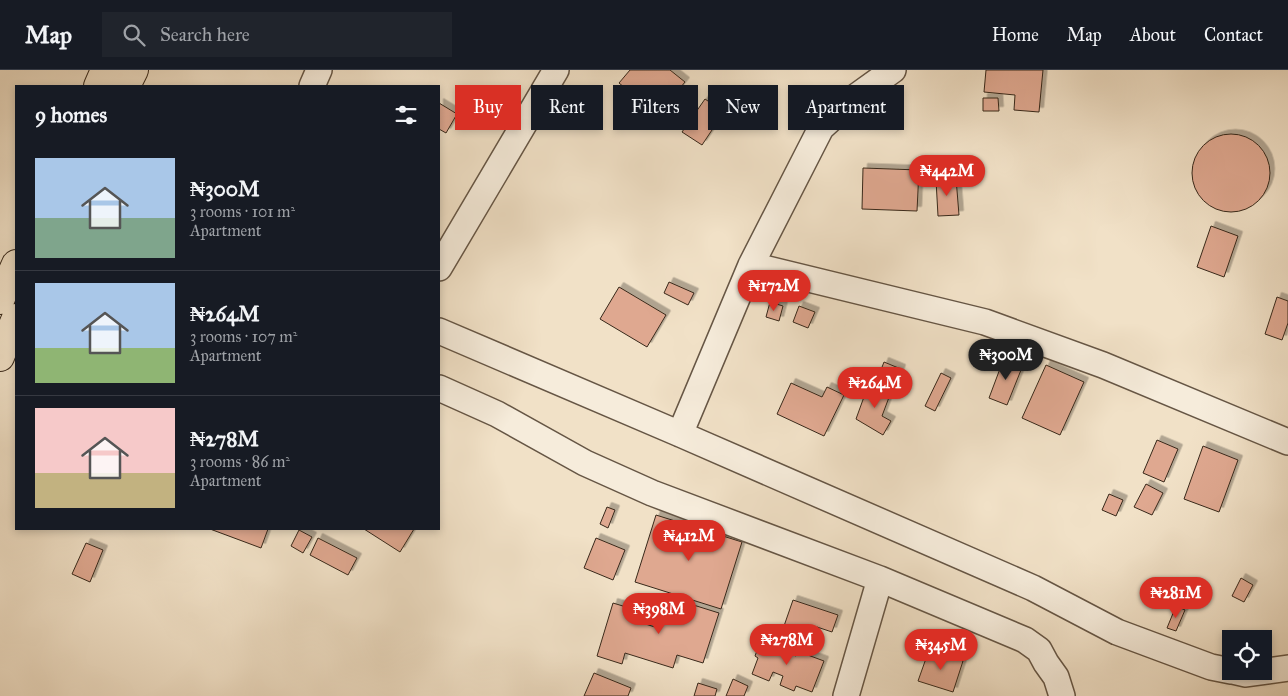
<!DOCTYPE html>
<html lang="en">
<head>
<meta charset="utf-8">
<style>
  :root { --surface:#171b24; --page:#20242c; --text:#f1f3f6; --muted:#9ea1a6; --line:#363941; --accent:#d93025 }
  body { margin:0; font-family:"IM FELL Great Primer",serif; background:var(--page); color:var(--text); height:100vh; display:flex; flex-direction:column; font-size:19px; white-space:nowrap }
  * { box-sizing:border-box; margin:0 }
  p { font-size:16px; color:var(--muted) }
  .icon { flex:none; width:28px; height:28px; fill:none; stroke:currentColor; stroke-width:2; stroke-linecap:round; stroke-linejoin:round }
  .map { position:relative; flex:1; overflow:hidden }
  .panel { position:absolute; left:15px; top:15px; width:425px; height:445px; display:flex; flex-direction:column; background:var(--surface); border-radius:0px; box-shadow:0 2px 8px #0003 }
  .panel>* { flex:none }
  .top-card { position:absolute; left:455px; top:15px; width:475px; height:45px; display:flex; gap:10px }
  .controls { position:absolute; left:1222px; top:560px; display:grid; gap:10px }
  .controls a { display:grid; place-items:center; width:50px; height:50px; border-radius:0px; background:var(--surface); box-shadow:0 2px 8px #0003; font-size:25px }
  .price { position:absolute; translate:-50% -42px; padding:0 11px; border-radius:18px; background:var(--accent); color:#fff; font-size:16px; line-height:32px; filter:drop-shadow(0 1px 2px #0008) }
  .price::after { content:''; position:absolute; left:50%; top:30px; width:15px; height:11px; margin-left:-8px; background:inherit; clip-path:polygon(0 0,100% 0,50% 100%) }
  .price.current { background:#222; color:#fff }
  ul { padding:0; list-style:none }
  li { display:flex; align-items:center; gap:15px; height:125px; padding:0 20px }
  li+li { border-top:1px solid var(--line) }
  li span { display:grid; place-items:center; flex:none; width:140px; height:100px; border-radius:0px; color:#555 }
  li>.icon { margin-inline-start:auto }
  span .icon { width:60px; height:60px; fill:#fffc; stroke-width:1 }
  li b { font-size:21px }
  h2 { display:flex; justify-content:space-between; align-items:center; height:60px; padding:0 20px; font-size:21px }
  .tag { padding:0 18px; border-radius:0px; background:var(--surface); box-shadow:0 2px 8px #0003; font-size:18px; line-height:45px }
  .tag.current { background:var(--accent); color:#fff }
  header { display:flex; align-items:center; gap:30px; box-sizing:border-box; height:70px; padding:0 25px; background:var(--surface); border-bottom:1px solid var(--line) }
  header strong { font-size:24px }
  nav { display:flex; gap:28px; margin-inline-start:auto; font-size:18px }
  .search { width:350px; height:45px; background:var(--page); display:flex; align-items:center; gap:12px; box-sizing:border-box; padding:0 18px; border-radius:0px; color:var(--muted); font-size:19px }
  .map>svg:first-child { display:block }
  .building { fill:#dfa890; stroke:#37281a; filter:url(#shadow) }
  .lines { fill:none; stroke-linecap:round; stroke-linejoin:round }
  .minor-casing { stroke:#665645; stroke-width:28 }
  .highway-casing { stroke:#37281a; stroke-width:30 }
  .minor { stroke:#f6ecdb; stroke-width:25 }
  .highway { stroke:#f1e1c7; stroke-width:28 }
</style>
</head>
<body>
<header>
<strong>Map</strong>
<div class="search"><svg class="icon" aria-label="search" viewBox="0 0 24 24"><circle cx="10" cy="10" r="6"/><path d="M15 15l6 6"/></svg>Search here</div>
<nav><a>Home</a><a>Map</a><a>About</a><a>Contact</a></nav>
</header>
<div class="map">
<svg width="1288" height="626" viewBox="0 0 1288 626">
  <defs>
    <filter id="shadow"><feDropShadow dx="4.5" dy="-4.5" stdDeviation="0" flood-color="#0004"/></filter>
  </defs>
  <rect width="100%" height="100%" fill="#f1e1c7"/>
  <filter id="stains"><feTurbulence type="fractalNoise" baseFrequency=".004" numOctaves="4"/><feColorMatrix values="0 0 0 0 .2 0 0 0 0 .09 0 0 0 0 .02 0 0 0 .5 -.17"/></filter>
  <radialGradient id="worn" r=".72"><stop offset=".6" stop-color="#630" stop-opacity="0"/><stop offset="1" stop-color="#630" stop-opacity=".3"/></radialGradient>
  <!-- building -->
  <path class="building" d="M630 0H670L685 12 658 45 619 13Z
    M986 0H1043L1039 42 1014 40 1015 25 984 22Z
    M983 28H998L999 41H983Z
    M705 29 724 42 702 75 682 62Z
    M439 33 457 44 446 63 439 59Z
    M1192 103a39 39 0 1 1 78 0a39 39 0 1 1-78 0Z
    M863 98 919 100 917 141 862 139Z
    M956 108 959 145 938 146 936 110Z
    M1211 156 1238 166 1224 207 1197 197Z
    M669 212 694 223 688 235 664 223Z
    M619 217 666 245 647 277 600 249Z
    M1277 227 1288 231V253L1282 270 1265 264Z
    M770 232 783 236 779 251 766 247Z
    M799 236 815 242 808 258 793 252Z
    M1004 288 1023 295 1007 335 989 328Z
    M884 292 901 299 895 316 877 310Z
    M1046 295 1084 312 1060 365 1022 348Z
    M941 303 951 308 935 341 925 336Z
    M791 313 822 327 827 317 844 325 824 366 777 344Z
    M869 313 891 322 882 346 891 351 883 365 856 349Z
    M1157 370 1178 379 1164 412 1143 403Z
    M1203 376 1238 390 1219 442 1184 429Z
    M1146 414 1163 423 1152 445 1134 437Z
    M1109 424 1123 430 1116 446 1102 440Z
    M607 437 615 440 608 458 600 454Z
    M656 445 742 472 721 539 635 512Z
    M210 459H268L261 478Z
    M364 459H414L400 482Z
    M299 460 312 467 303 483 291 476Z
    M318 468 357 488 348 505 310 485Z
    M596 468 625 480 613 510 584 498Z
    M86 473 103 480 90 512 72 504Z
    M1241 508 1253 515 1244 532 1232 526Z
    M671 528 719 543 703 593 677 585 673 598 625 583 622 594 597 586 613 533 636 540 633 550 661 559Z
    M793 530 838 545 832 562 817 557 814 566 784 556Z
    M1176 536 1185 540 1176 561 1167 558Z
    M762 567 783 575 781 580 796 586 797 581 824 591 812 622 796 616 794 621 780 615 783 606 773 602 769 611 752 604 758 588 755 586Z
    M929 580 963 591 953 622 918 611Z
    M594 603 631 618 628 626H584Z
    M733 609 748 616 744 626H726Z
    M698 613 717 619 715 626H694Z"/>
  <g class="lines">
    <defs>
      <path id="minor" d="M312 16 319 0
        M751 195 985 252 1103 295 1288 372
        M439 198 556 0
        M439 261 680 364 1033 518 1117 562 1211 597 1231 601
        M439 318 497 344 585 393 652 423 880 509 1025 570 1039 580 1046 593 1056 607 1062 626
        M680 364 751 195 821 58 854 28 893 0
        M1233 601 1246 604 1288 598
        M846 626 880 509"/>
      <path id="highway" d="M98 16 105 0
        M126 16 134 0
        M0 230 16 194
        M0 287 16 248"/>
    </defs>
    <!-- minor casing -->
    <use href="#minor" class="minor-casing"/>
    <!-- highway casing -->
    <use href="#highway" class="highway-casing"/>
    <!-- minor -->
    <use href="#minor" class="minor"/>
    <!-- highway -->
    <use href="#highway" class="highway"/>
  </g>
  <rect width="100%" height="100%" filter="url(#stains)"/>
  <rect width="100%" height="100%" fill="url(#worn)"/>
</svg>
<div class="controls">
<a><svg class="icon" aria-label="locate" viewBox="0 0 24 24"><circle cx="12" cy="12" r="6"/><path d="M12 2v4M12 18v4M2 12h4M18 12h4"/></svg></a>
</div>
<b class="price" style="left:947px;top:127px">₦442M</b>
<b class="price" style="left:774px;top:242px">₦172M</b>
<b class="price current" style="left:1006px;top:311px">₦300M</b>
<b class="price" style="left:875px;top:339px">₦264M</b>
<b class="price" style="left:689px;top:492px">₦412M</b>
<b class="price" style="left:1176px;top:549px">₦281M</b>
<b class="price" style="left:659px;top:565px">₦398M</b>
<b class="price" style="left:787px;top:596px">₦278M</b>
<b class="price" style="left:941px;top:601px">₦345M</b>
<div class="top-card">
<a class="tag current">Buy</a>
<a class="tag">Rent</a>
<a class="tag">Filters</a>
<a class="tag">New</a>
<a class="tag">Apartment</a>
</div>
<section class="panel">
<h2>9 homes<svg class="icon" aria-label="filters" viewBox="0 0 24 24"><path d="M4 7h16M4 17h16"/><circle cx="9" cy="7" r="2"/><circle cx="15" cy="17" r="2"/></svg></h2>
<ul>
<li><span style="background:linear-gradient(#a9c7e8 60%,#7fa58c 0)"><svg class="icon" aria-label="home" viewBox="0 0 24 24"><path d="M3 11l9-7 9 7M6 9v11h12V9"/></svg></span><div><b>₦300M</b><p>3 rooms · 101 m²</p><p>Apartment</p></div></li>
<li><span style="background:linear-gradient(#a9c7e8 65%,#8fb573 0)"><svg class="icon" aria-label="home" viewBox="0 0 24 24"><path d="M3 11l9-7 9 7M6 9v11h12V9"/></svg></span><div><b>₦264M</b><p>3 rooms · 107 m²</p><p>Apartment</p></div></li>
<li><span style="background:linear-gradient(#f6c9c9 65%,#c2b280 0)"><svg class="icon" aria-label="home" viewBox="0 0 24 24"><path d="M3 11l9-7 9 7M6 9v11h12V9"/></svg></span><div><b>₦278M</b><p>3 rooms · 86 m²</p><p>Apartment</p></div></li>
</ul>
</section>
</div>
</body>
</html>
